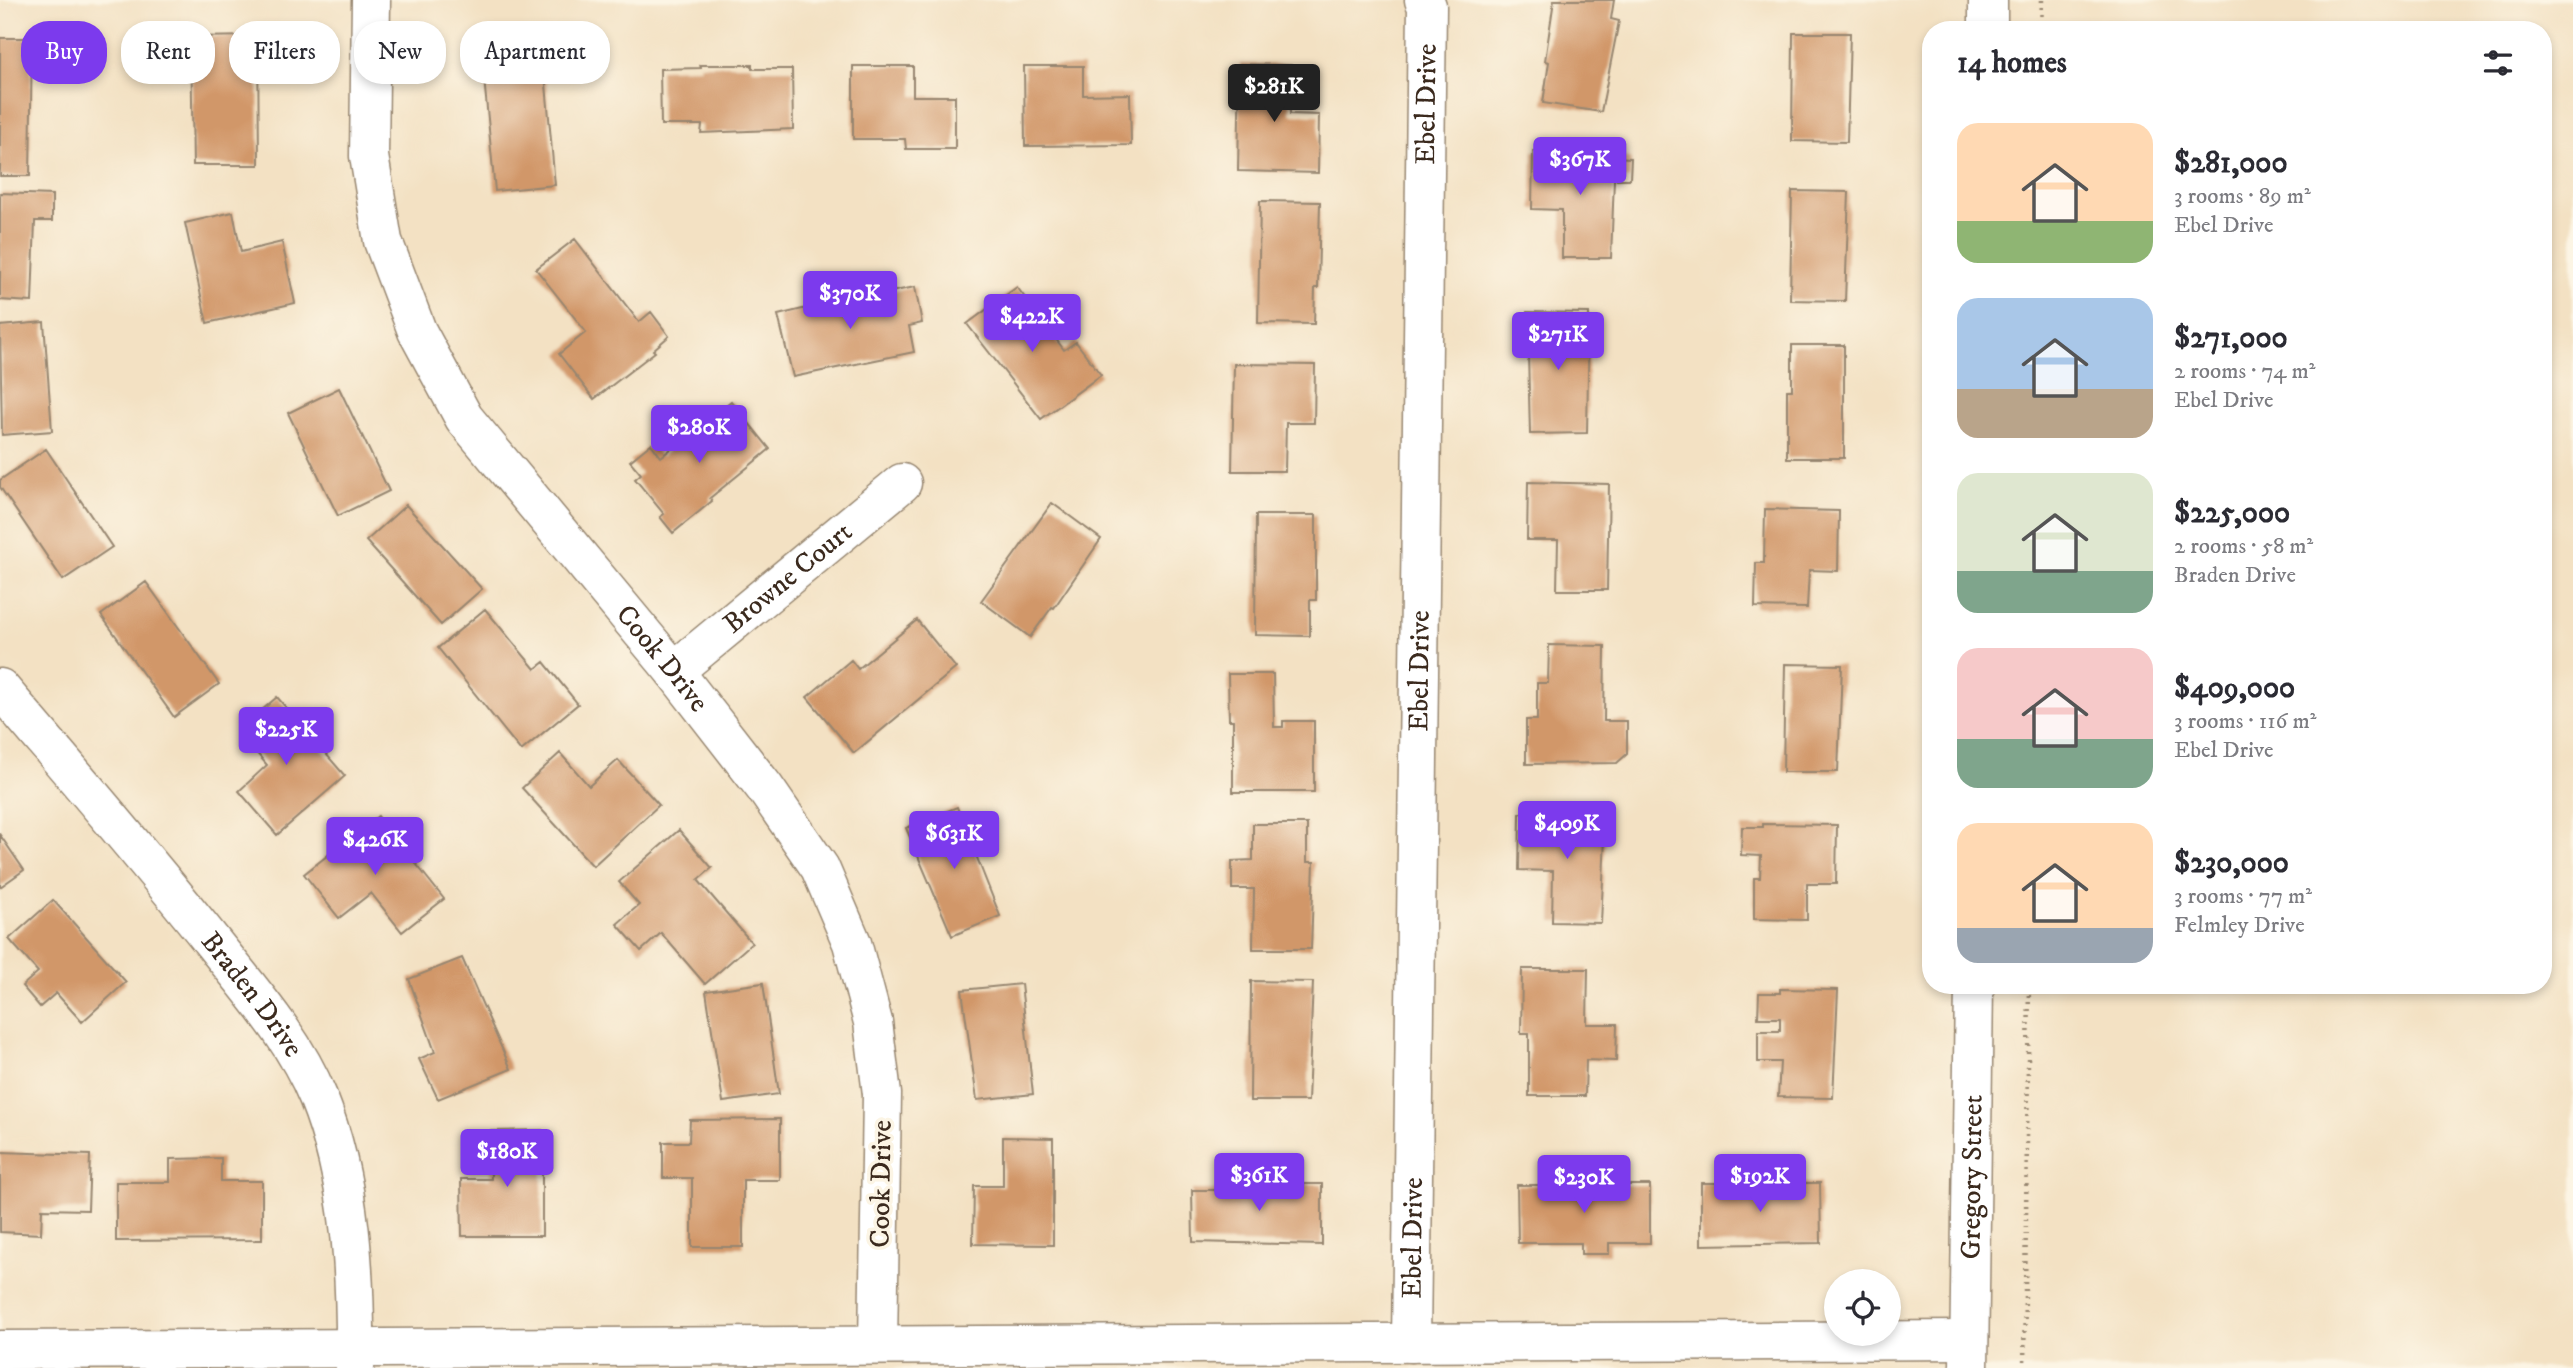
<!DOCTYPE html>
<html lang="en">
<head>
<meta charset="utf-8">
<style>
  :root { --surface:#fff; --page:#f7f7f7; --text:#2b2b33; --muted:#7c7c81; --accent:#7c3aed }
  body { margin:0; font-family:"IM FELL DW Pica",serif; background:var(--page); color:var(--text); height:100vh; display:flex; flex-direction:column; font-size:26px; white-space:nowrap }
  * { box-sizing:border-box; margin:0 }
  p { font-size:23px; color:var(--muted) }
  .icon { flex:none; width:38px; height:38px; fill:none; stroke:currentColor; stroke-width:2; stroke-linecap:round; stroke-linejoin:round }
  .map { position:relative; flex:1; overflow:hidden }
  .details { position:absolute; left:1922px; top:21px; width:630px; height:973px; display:flex; flex-direction:column; background:var(--surface); border-radius:28px; box-shadow:0 4px 10px #0003 }
  .details>* { flex:none }
  .guide { position:absolute; left:21px; top:21px; width:665px; height:63px; display:flex; gap:14px }
  .tools { position:absolute; left:1824px; top:1269px; display:grid; gap:14px }
  .tools a { display:grid; place-items:center; width:77px; height:77px; border-radius:50%; background:var(--surface); box-shadow:0 4px 10px #0003; font-size:35px }
  .price { position:absolute; translate:-50% -60px; padding:0 16px; border-radius:7px; background:var(--accent); color:#fff; font-size:23px; line-height:46px; filter:drop-shadow(0 2px 4px #0008) }
  .price::after { content:''; position:absolute; left:50%; top:42px; width:21px; height:16px; margin-left:-10px; background:inherit; clip-path:polygon(0 0,100% 0,50% 100%) }
  .price.selected { background:#222; color:#fff }
  ul { padding:0; list-style:none }
  li { display:flex; align-items:center; gap:21px; height:175px; padding:0 35px }
  li span { display:grid; place-items:center; flex:none; width:196px; height:140px; border-radius:21px; color:#555 }
  li>.icon { margin-inline-start:auto }
  span .icon { width:84px; height:84px; fill:#fffc; stroke-width:1 }
  li b { font-size:30px }
  h2 { display:flex; justify-content:space-between; align-items:center; height:84px; padding:0 35px; font-size:30px }
  .tag { padding:0 24px; border-radius:28px; background:var(--surface); box-shadow:0 4px 10px #0003; font-size:24px; line-height:63px }
  .tag.selected { background:var(--accent); color:#fff }
  .map>svg:first-child { display:block }
  .building { fill:#d19769 }
  .lines { fill:none; stroke-linecap:round; stroke-linejoin:round }
  .minor-casing { stroke:#978670; stroke-width:41 }
  .tertiary-casing { stroke:#978670; stroke-width:41 }
  .path { stroke:#978670; stroke-width:4.5; stroke-dasharray:2 5; stroke-linecap:butt }
  .minor { stroke:#fff; stroke-width:38 }
  .tertiary { stroke:#fff; stroke-width:38 }
  .labels { text-anchor:middle; dominant-baseline:central; stroke-width:7; stroke-linejoin:round; paint-order:stroke }
  .street-label { font-size:28px; fill:#3b2a1e; stroke:#fcf5e5 }
</style>
</head>
<body>
<div class="map">
<svg width="2573" height="1368" viewBox="0 0 2573 1368">
  <rect width="100%" height="100%" fill="#fcf5e5"/>
  <filter id="ink" filterUnits="userSpaceOnUse"><feTurbulence type="fractalNoise" baseFrequency=".0143" numOctaves="2"/><feDisplacementMap in="SourceGraphic" scale="14" xChannelSelector="R" yChannelSelector="G"/><feConvolveMatrix kernelMatrix="1 2 1 2 8 2 1 2 1" color-interpolation-filters="sRGB"/></filter>
  <filter id="wash" filterUnits="userSpaceOnUse"><feTurbulence type="fractalNoise" baseFrequency=".00686" numOctaves="4" result="noise"/><feDisplacementMap in="SourceGraphic" scale="28" xChannelSelector="R" yChannelSelector="G"/><feGaussianBlur stdDeviation="1.57" result="paint"/><feColorMatrix in="noise" values="0 0 0 0 0 0 0 0 0 0 0 0 0 0 0 0 0 1.4 0 .05"/><feComposite in="paint" operator="in"/></filter>
  <g filter="url(#wash)">
    <rect width="100%" height="100%" fill="#f3e1c3"/>
    <g id="blocks">
      <!-- building -->
      <path class="building" d="M1554 0H1614L1611 19 1619 21 1601 112 1543 103 1549 62 1545 61Z
        M1793 33H1850L1847 142 1792 141Z
        M258 36 259 165H193L191 37Z
        M0 38H32L30 176H0Z
        M1240 64 1291 65 1290 114 1319 115 1318 173 1238 171Z
        M700 65H752V69H792L793 129 701 133 702 125H661L660 69 701 68Z
        M853 66H913V96H955V149H906L905 139H853Z
        M1024 66H1083V95L1130 94 1131 145 1025 146Z
        M545 73 555 185 495 191 484 78Z
        M1533 151 1614 152V157L1631 158 1630 179H1614L1611 258H1562V210L1532 209Z
        M1792 191 1849 192 1845 301 1790 300Z
        M0 193 52 195V221H35L32 302 0 300Z
        M1260 201 1320 202 1318 288H1315L1314 324 1258 323Z
        M233 212 241 252 282 242 295 303 207 323 185 223Z
        M575 239 639 322 651 312 669 336 653 350 655 352 594 399 559 354 586 332 536 269Z
        M915 287 922 323 909 326 914 352 793 377 778 315 856 296V299Z
        M1017 287 1064 350 1076 342 1101 375 1041 419 967 324Z
        M1527 312 1589 313 1587 433 1530 434Z
        M44 322 52 431 2 435 0 326Z
        M1792 345H1844V458H1787V390H1792Z
        M1234 364 1315 365 1314 423H1286L1285 471H1232Z
        M339 388 389 491 338 516 288 413Z
        M731 401 770 449 710 498 712 501 673 533 660 517 664 514 635 479 641 474 630 461 651 444 661 457Z
        M46 449 112 547 63 580 0 487V480Z
        M1528 482 1609 484 1607 590H1557L1558 540H1527Z
        M1052 503 1101 539 1054 608 1052 607 1030 637 981 601Z
        M406 505 482 589 441 625 366 541Z
        M1765 509 1839 511 1838 571 1809 570 1807 608 1755 607 1756 563H1764Z
        M1256 515H1316V600H1310V636L1255 635Z
        M146 582 219 684 174 717 101 615Z
        M485 609 535 669 544 662 578 704 521 751 438 648Z
        M917 620 956 668 854 753 807 697 851 660 858 669Z
        M1549 645 1605 646 1604 721H1627V754L1617 763 1526 764V720H1537V683H1548Z
        M1785 664 1842 665 1838 772H1783Z
        M1228 674H1273L1274 727H1283V721H1314V792H1233V720H1229Z
        M277 697 345 776 277 835 239 791 267 765 238 731Z
        M560 753 589 786 618 760 659 805 593 866 522 788Z
        M957 807 1000 916 952 936 906 828Z
        M1520 813 1606 815 1601 923 1552 922 1553 871 1519 870Z
        M378 816 444 899 402 932 371 893 339 918 304 874Z
        M1253 824H1307V862H1314L1311 949H1253L1254 889H1232V861L1253 860Z
        M1763 824 1837 825 1836 884H1807V920L1754 919V878H1760L1761 856 1741 855 1742 827H1763Z
        M679 830 712 868 698 880 752 943 705 984 661 933 641 951 617 924 639 905 619 882Z
        M0 835 24 870 0 887Z
        M53 900 126 982 82 1022 56 993 40 1007 22 986 38 972 9 939Z
        M462 958 511 1069 438 1099 419 1059 435 1052 409 979Z
        M1522 969H1588L1587 1024H1617L1616 1061 1586 1060 1585 1096H1529V1034H1521Z
        M1251 981 1313 982 1308 1101H1250Z
        M763 983 779 1094 723 1102 706 991Z
        M1021 984 1033 1094 977 1100 962 990Z
        M1780 989 1838 990 1833 1098 1778 1097 1780 1062H1758V1031H1780V1018H1758L1759 993H1780Z
        M780 1119V1180H743V1247H692V1178H663V1142H689L690 1120Z
        M542 1130V1236H462L461 1179H491L490 1131Z
        M1003 1137 1053 1138V1245L973 1244 974 1186H1003Z
        M0 1152 90 1155 88 1210 42 1209 41 1234 0 1232Z
        M221 1158V1181H262V1240L116 1241V1182H170V1159Z
        M1232 1172H1266V1184H1322V1245L1193 1242 1192 1190H1233Z
        M1701 1183H1820L1821 1243 1701 1245Z
        M1517 1185H1650V1243H1609V1254H1581V1243H1518Z"/>
    </g>
  </g>
  <g filter="url(#ink)">
    <use href="#blocks" fill-opacity="0" stroke="#978670" stroke-width="2"/>
    <g class="lines">
      <defs>
        <g id="minor">
          <path id="s1" d="M371 0 369 156 383 241 417 331 464 418 674 671 765 788 820 868 852 943 873 1022 882 1094 878 1345"/>
          <path id="s2" d="M674 671 902 483"/>
          <path id="s3" d="M0 688C72 773 145 857 214 944 252 992 295 1040 318 1097 352 1181 356 1278 355 1368"/>
          <path id="s4" d="M1411 1343 1427 6 1424 0"/>
          <path d="M0 1350 1969 1340"/>
        </g>
        <g id="tertiary">
          <path d="M1988 30V0"/>
          <path id="s5" d="M1969 1368 1974 985"/>
        </g>
      </defs>
      <!-- minor casing -->
      <use href="#minor" class="minor-casing"/>
      <!-- tertiary casing -->
      <use href="#tertiary" class="tertiary-casing"/>
      <!-- path -->
      <path class="path" d="M2041 30 2042 0
        M2024 1368 2029 985"/>
      <!-- minor -->
      <use href="#minor" class="minor"/>
      <!-- tertiary -->
      <use href="#tertiary" class="tertiary"/>
    </g>
  </g>
  <g class="labels">
    <!-- street labels -->
    <g class="street-label">
      <text stroke="none"><textPath href="#s4" startOffset="1239">Ebel Drive</textPath></text>
      <text stroke="none"><textPath href="#s2" startOffset="147">Browne Court</textPath></text>
      <text stroke="none"><textPath href="#s1" startOffset="749">Cook Drive</textPath></text>
      <text stroke="none"><textPath href="#s4" startOffset="672">Ebel Drive</textPath></text>
      <text stroke="none"><textPath href="#s3" startOffset="397">Braden Drive</textPath></text>
      <text stroke="none"><textPath href="#s5" startOffset="191">Gregory Street</textPath></text>
      <text transform="translate(881 1184) rotate(-89)">Cook Drive</text>
      <text stroke="none"><textPath href="#s4" startOffset="105">Ebel Drive</textPath></text>
    </g>
  </g>
</svg>
<div class="tools">
<a><svg class="icon" aria-label="locate" viewBox="0 0 24 24"><circle cx="12" cy="12" r="6"/><path d="M12 2v4M12 18v4M2 12h4M18 12h4"/></svg></a>
</div>
<b class="price selected" style="left:1274px;top:124px">$281K</b>
<b class="price" style="left:1580px;top:197px">$367K</b>
<b class="price" style="left:850px;top:331px">$370K</b>
<b class="price" style="left:1032px;top:354px">$422K</b>
<b class="price" style="left:1558px;top:372px">$271K</b>
<b class="price" style="left:699px;top:465px">$280K</b>
<b class="price" style="left:286px;top:767px">$225K</b>
<b class="price" style="left:1567px;top:861px">$409K</b>
<b class="price" style="left:954px;top:871px">$631K</b>
<b class="price" style="left:375px;top:877px">$426K</b>
<b class="price" style="left:507px;top:1189px">$180K</b>
<b class="price" style="left:1259px;top:1213px">$361K</b>
<b class="price" style="left:1760px;top:1214px">$192K</b>
<b class="price" style="left:1584px;top:1215px">$230K</b>
<div class="guide">
<a class="tag selected">Buy</a>
<a class="tag">Rent</a>
<a class="tag">Filters</a>
<a class="tag">New</a>
<a class="tag">Apartment</a>
</div>
<section class="details">
<h2>14 homes<svg class="icon" aria-label="filters" viewBox="0 0 24 24"><path d="M4 7h16M4 17h16"/><circle cx="9" cy="7" r="2"/><circle cx="15" cy="17" r="2"/></svg></h2>
<ul>
<li><span style="background:linear-gradient(#ffd9b3 70%,#8fb573 0)"><svg class="icon" aria-label="home" viewBox="0 0 24 24"><path d="M3 11l9-7 9 7M6 9v11h12V9"/></svg></span><div><b>$281,000</b><p>3 rooms · 89 m²</p><p>Ebel Drive</p></div></li>
<li><span style="background:linear-gradient(#a9c7e8 65%,#b9a48a 0)"><svg class="icon" aria-label="home" viewBox="0 0 24 24"><path d="M3 11l9-7 9 7M6 9v11h12V9"/></svg></span><div><b>$271,000</b><p>2 rooms · 74 m²</p><p>Ebel Drive</p></div></li>
<li><span style="background:linear-gradient(#dfe7d0 70%,#7fa58c 0)"><svg class="icon" aria-label="home" viewBox="0 0 24 24"><path d="M3 11l9-7 9 7M6 9v11h12V9"/></svg></span><div><b>$225,000</b><p>2 rooms · 58 m²</p><p>Braden Drive</p></div></li>
<li><span style="background:linear-gradient(#f6c9c9 65%,#7fa58c 0)"><svg class="icon" aria-label="home" viewBox="0 0 24 24"><path d="M3 11l9-7 9 7M6 9v11h12V9"/></svg></span><div><b>$409,000</b><p>3 rooms · 116 m²</p><p>Ebel Drive</p></div></li>
<li><span style="background:linear-gradient(#ffd9b3 75%,#9aa5b1 0)"><svg class="icon" aria-label="home" viewBox="0 0 24 24"><path d="M3 11l9-7 9 7M6 9v11h12V9"/></svg></span><div><b>$230,000</b><p>3 rooms · 77 m²</p><p>Felmley Drive</p></div></li>
</ul>
</section>
</div>
</body>
</html>
